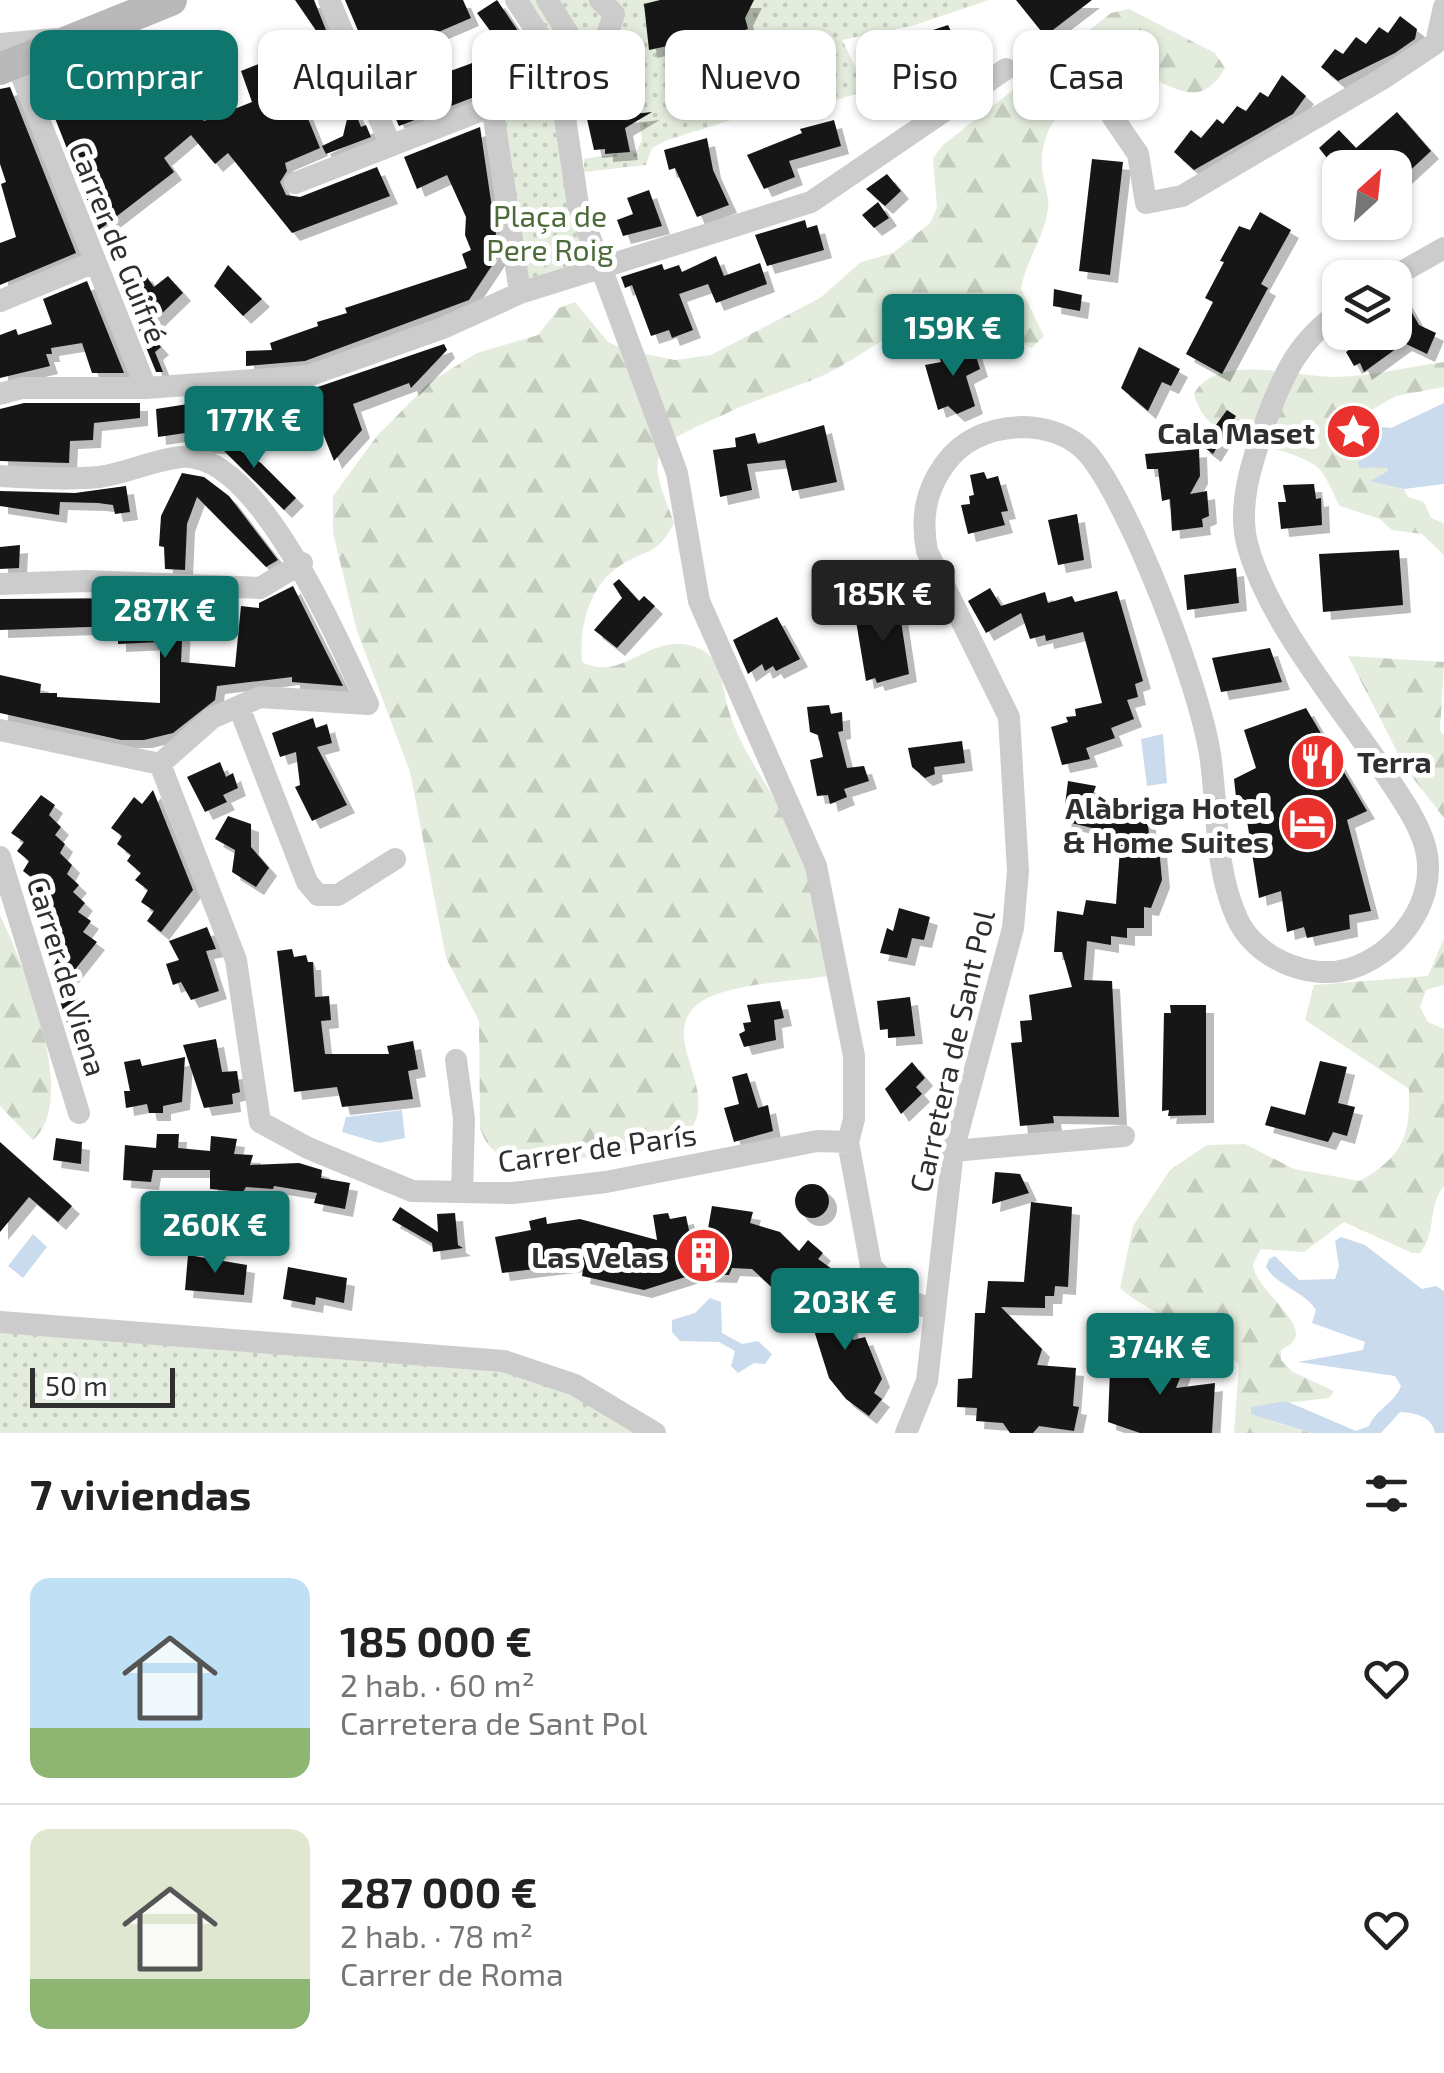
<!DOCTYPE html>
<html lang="es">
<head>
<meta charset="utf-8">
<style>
  :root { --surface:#fff; --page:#f2f2f2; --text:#222; --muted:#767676; --line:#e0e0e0; --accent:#0f766e }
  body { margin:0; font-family:"Exo 2",sans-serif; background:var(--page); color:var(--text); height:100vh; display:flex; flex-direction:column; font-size:38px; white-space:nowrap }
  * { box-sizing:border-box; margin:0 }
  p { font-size:32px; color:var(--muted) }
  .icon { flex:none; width:55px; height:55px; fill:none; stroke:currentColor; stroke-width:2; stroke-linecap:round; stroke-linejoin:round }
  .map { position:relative; height:1433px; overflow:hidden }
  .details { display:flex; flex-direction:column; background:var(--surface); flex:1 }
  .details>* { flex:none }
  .hud { position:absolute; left:30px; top:30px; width:1385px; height:90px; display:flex; gap:20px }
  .needle { width:65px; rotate:27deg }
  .fabs { position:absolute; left:1322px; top:150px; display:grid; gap:20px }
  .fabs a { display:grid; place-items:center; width:90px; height:90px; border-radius:20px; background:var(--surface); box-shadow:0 2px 8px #0004; font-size:50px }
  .scale { position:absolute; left:30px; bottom:25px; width:145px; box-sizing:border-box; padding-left:10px; border:5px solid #2f2f2f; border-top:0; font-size:28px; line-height:35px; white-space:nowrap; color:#2f2f2f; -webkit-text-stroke:8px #fff; paint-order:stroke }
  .price { position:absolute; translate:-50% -85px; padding:0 22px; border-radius:10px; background:var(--accent); color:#fff; font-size:32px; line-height:65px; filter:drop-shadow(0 2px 5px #0008) }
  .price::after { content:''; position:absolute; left:50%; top:60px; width:30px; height:22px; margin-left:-15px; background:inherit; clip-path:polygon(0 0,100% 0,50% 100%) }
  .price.on { background:#222; color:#fff }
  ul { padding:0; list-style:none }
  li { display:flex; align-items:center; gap:30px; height:250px; padding:0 30px }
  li+li { border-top:2px solid var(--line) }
  li span { display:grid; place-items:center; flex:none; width:280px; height:200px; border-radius:20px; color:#555 }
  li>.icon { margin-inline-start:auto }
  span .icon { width:120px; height:120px; fill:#fffc; stroke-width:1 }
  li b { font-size:42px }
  h2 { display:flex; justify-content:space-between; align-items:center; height:120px; padding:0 30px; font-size:42px }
  .pill { padding:0 35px; border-radius:20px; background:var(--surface); box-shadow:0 2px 8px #0004; font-size:35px; line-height:90px }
  .pill.on { background:var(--accent); color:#fff }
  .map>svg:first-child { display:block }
  .forest { fill:url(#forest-firs) }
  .park { fill:url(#park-dots) }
  .water { fill:#c9dbed }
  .building { fill:#161616; filter:url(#shadow) }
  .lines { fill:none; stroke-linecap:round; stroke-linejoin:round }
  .street { stroke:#ccc; stroke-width:22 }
  .secondary { stroke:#b9b9b9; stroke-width:32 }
  .labels { text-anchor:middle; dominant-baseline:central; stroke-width:10; stroke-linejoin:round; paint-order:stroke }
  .park-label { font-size:30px; fill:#4e6c3b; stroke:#fff }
  .street-label { font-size:30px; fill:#2f2f2f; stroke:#fff }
  .poi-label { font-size:30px; font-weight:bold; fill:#2f2f2f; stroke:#fff; text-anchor:end }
</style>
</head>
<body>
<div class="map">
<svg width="1444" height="1433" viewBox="0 0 1444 1433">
  <defs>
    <pattern id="forest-firs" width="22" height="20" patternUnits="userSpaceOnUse" patternTransform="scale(2.5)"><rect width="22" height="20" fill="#e4eddd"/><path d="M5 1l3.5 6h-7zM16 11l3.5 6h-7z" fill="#c4ccbe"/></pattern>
    <pattern id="park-dots" width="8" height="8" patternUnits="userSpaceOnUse" patternTransform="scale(2.5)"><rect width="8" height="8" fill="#e4eddd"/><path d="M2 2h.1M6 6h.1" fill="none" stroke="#c4ccbe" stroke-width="1.8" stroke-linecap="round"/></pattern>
    <filter id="shadow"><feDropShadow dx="8" dy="8" stdDeviation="0" flood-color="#0004"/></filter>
  </defs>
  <rect width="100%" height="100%" fill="#fff"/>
  <!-- forest -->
  <path class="forest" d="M1129 9 1215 53 1225 68C1201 111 1174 88 1140 71 1094 86 1042 106 1042 163 1041 178 1050 194 1048 209 1044 238 1026 260 1021 289L1044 336 1032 348C1006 339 989 306 959 308 916 311 862 358 822 376 791 389 759 398 729 412 710 422 674 433 662 450 649 469 668 504 674 523 657 556 648 548 621 565 589 585 579 627 582 662 623 684 650 630 696 647 721 656 722 683 727 705 741 756 781 800 800 849 815 888 823 934 835 975 800 981 732 983 704 1000 646 1035 738 1099 676 1145 642 1152 526 1169 498 1153 487 1147 484 1138 480 1128L479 1021 446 958 410 772 357 631 333 533V496L377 436 430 382 477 353 538 335 559 308 575 302 608 342 625 350 675 360 711 355 820 298 861 262 893 253 930 223 937 208 933 158 943 145 1111 13Z
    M1444 362V387L1396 396 1342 427 1348 449 1386 467 1388 471 1372 481 1404 489 1408 497 1424 502 1431 518 1444 523V555L1422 534 1392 530 1380 519 1340 506C1333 495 1326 473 1316 466 1276 439 1208 450 1194 394 1217 352 1296 377 1335 377 1371 376 1408 367 1444 362Z
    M1348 656 1444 662 1440 731 1444 735V818L1406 769Z
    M0 915C23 964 80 1099 33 1140L0 1106Z
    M1444 938V985L1426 990 1420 1007 1428 1022 1444 1029V1186C1427 1207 1437 1233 1420 1253H1412L1344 1222 1304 1252 1261 1249 1253 1264C1253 1287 1307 1322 1294 1340 1291 1345 1285 1347 1281 1351V1360L1293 1372 1334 1391 1329 1398 1251 1407 1275 1422 1311 1433H1234L1239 1365C1207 1328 1156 1320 1120 1288L1133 1226 1170 1170 1207 1145 1245 1144 1294 1169 1360 1181C1403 1155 1410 1139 1409 1089L1305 1020 1314 985 1428 976Z"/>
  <!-- park -->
  <path class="park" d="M526 0H989L912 26 842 40 867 90 786 117 781 104 665 141 652 148 646 165 584 172V159L637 150 642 140 636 98 574 110Z
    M554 82 598 267 520 293 492 105Z
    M17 1332 503 1369 575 1393 643 1433H0V1333Z"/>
  <!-- water -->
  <path class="water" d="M1444 403V484L1404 489 1370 481 1388 471 1386 467 1359 468 1358 462 1367 457 1360 451 1366 425 1391 428Z
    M1163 734 1167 783 1147 786 1141 739Z
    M402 1110 405 1138 379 1143 342 1132 346 1117Z
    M33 1234 47 1247 23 1278 8 1266Z
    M1341 1237 1365 1245 1422 1289 1436 1286 1444 1291V1433H1435C1432 1416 1415 1413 1400 1412L1381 1433H1311L1251 1414V1407L1286 1401 1356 1431 1369 1426C1377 1408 1394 1404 1401 1386L1395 1376 1298 1362 1363 1350 1365 1342 1312 1323 1316 1310C1303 1290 1278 1287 1266 1267L1269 1259 1275 1256 1299 1280 1335 1279 1339 1266 1335 1241Z
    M710 1298 721 1302 722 1333 742 1344 758 1341 772 1354 765 1364 754 1363 738 1373 731 1366 735 1351 719 1342 680 1341 672 1332V1320L695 1313Z"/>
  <!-- building -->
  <path class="building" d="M295 0H314L332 45 328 48Z
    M345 0H463L471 18 371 61Z
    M497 0 529 47 534 74 399 126 385 95 505 51 477 13Z
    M660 0H754L745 18 748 29 738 32 746 56 726 62 719 39 697 47 695 40 649 50 644 4Z
    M1016 0H1092L1045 36Z
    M1400 16 1417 29 1415 39 1395 53 1338 81 1321 67 1335 49 1343 54 1356 37 1366 44 1379 27 1388 33Z
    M948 25 963 56 947 63 930 31Z
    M138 35 204 121 252 102 241 71 271 59 290 103 300 99 320 148 285 163 287 171 280 182 286 195 300 197 377 167 390 196 292 233 228 153 215 164 191 135 164 158 174 172 99 230 38 75Z
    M1282 75 1306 96 1293 114 1194 170 1174 152 1191 130 1201 138 1217 119 1223 124 1237 106 1246 111 1260 92 1268 97Z
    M10 87 76 253 0 285V243L16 237 1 184 6 182 0 164V89Z
    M351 102 361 127 366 125 371 137 326 154 322 146 343 136Z
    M652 112 625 128 630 152 605 154V149L594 150 587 119Z
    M1397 112 1431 151 1403 177 1395 168H1335L1319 148 1339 130 1356 148Z
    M834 120 841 146 789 161 795 177 764 189 747 155 802 133 800 129Z
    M480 127 499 255 469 300 305 361 246 366V351L272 350 270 343 318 326 317 322 347 313 345 308 467 268 462 254 471 250 465 235 466 217 447 175 417 189 404 157Z
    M707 138 713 170 729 205 697 217 675 168 669 170 664 150Z
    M1092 159 1123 162 1110 275 1079 271Z
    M887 174 901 191 885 206 866 189Z
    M649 190 662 226 623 236 617 220 633 214 627 198Z
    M878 202 889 218 874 228 862 215Z
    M1260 212 1291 230 1261 284 1268 288 1222 374 1186 354 1213 302 1205 298 1224 262 1220 261 1239 226 1250 230Z
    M805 220 807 228 817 225 824 250 767 266 755 235Z
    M716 256 724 276 760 263 767 284 716 303 708 284 679 294 693 330 672 338 669 330 651 336 632 285 625 288 621 277 662 264 664 270 679 265 682 272Z
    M228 265 262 299 243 316 214 286Z
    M144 273 154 287 168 276 183 293 153 322 156 331 151 336 161 347 155 352 163 372H156L122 288Z
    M87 281 124 373H92L82 343 51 348 52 354H46L50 366 0 378V335L16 329 18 335 52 324 43 299Z
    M1054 289 1082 295 1080 311 1053 306Z
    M1399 290 1419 325 1436 333 1427 354 1404 343 1364 372 1360 363 1354 366 1346 352 1374 332H1395V292Z
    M444 344 447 350 411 388 409 383 353 404 362 430 334 461 306 391Z
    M966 346 973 347 980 369 966 376 975 406 957 414 948 406 938 410 925 365 941 362 938 354Z
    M1139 347 1180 369 1171 386 1162 382 1148 411 1121 388Z
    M24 403H140V418L94 423 93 440 70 441 69 463 0 461V409Z
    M188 404 192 432 158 437 156 409Z
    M1227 410 1236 416 1213 454 1201 445Z
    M824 425 837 482 792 491 785 460 747 464 752 490 720 497 713 450 736 447 735 438 755 433 758 444Z
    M207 431 261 463 296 498 284 510 219 446 198 445Z
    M1199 449 1200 476 1190 494 1207 491 1209 516 1202 519 1203 527 1172 531 1170 499 1162 501 1158 469H1147L1145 454Z
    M984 472 987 479 998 476 1008 511 1001 512 1005 525 968 534 961 505 970 504 969 496 974 495 970 475Z
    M182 473 204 477 229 496 278 560 266 567 197 497 187 524 185 570 165 569 164 547 159 546 161 516Z
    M1314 484 1316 499 1321 498 1322 525 1281 529 1278 502H1286L1283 485Z
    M126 486 130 512 115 514 113 505 98 503 60 502 59 515 0 506V491L75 493Z
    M1077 514 1084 560 1058 565 1048 520Z
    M20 545 19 568 0 569V547Z
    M1399 550 1403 605 1323 612 1319 554Z
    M1236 568 1239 603 1187 610 1184 575Z
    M619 579 639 601 644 596 655 606 617 648 594 630 622 598 613 584Z
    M293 586 343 686 292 682V677L217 686 215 700 173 733 144 740H121L0 713V675L41 684 40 693H57V697L160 703V642L118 644V626L0 630V599L147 598 151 620 155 599 184 600 181 662 235 667 241 606 259 608V603Z
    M990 588 1001 606 1045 592 1048 603 1072 596 1075 602 1117 591 1143 681 1135 684 1138 697 1127 700 1134 719 1111 728 1115 738 1086 748 1090 759 1062 765 1051 727 1068 722 1066 717 1076 716 1075 709 1102 703 1083 632 1046 641 1045 635 1030 639 1021 613 986 633 968 601Z
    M899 608 909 674 877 683 875 678 866 681 856 621 868 618 866 612Z
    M777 617 800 659 776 671 773 666 765 671 762 664 748 674 733 640Z
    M1270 648 1282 682 1221 692 1212 658Z
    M829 705 831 714 842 712 843 731 838 732 847 768 864 766 869 781 844 789 847 797 830 804 828 795 817 796 810 760 823 757 818 735 810 732 807 707Z
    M1306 708 1367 811 1347 820 1371 911 1349 915 1350 929 1307 938 1304 927 1287 932 1281 891 1259 898 1246 814 1238 815 1234 779 1256 768 1244 730Z
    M313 718 316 728 327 724 332 743 317 747 347 805 312 821 295 787 300 785 296 752 280 757 272 733Z
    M962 741 965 763 934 767 935 774 925 778 912 767 908 748Z
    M220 762 226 777 233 773 238 788 223 795 227 802 205 812 187 777Z
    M1068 781 1096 786 1093 794 1117 799 1116 808 1147 809 1149 836 1158 837 1162 880 1151 908 1144 907V928H1127V938L1111 936V945L1087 941 1084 980 1112 981 1119 1117 1053 1116 1054 1123 1020 1126 1011 1043 1022 1042 1020 1021 1032 1020 1029 995 1072 987 1062 952H1054L1057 911 1083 915 1086 900 1116 904 1121 835 1063 821Z
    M153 790 193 890 161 932 147 921 154 911 141 902 148 890 135 880 141 873 127 861 131 855 117 844 122 836 111 828 134 797 142 804Z
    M41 795 55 805 49 815 61 827 55 835 65 844 60 853 72 865 67 874 79 885 73 892 85 903 78 912 91 921 83 932 97 942 69 977 53 967 59 956 48 944 52 938 40 926 48 916 35 908 42 897 30 888 36 881 23 871 29 861 17 851 24 842 11 833Z
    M228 816 251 824V847L269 868 256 887 232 872 235 850 215 839Z
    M899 908 930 917 924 940 912 938 907 958 880 953 887 928 893 931Z
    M207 927 216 949 206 951 219 991 191 1000 181 982 173 985 166 964 179 960 169 941Z
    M292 949 294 957 306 955 308 962H313L315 997 329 996 331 1020 321 1021 325 1054H389L387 1046 413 1041 418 1069 408 1071 413 1099 342 1107 337 1087 294 1092 277 951Z
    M66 978 89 1039 74 1045 54 982Z
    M910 997 915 1036 888 1038V1029L880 1030 877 1001Z
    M780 1001 784 1018 774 1020 776 1040 744 1047 739 1034 745 1031 743 1023 751 1022 747 1005Z
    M1170 1005H1206V1115L1168 1116 1169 1110 1162 1111 1164 1013H1171Z
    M216 1039 222 1072 237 1071 240 1092 232 1094 233 1104 204 1108 183 1045Z
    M185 1057 182 1102 163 1106V1113H149L147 1104 126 1108 124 1091H130L124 1062 140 1059 142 1066Z
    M1320 1061 1347 1067 1338 1103 1355 1107 1347 1136 1333 1132 1328 1142 1265 1125 1271 1106 1305 1115Z
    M912 1062 925 1078 916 1087 922 1094 901 1114 885 1089Z
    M747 1073 758 1108 768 1105 773 1131 734 1142 724 1108 739 1104 732 1077Z
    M157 1134H179L178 1148 210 1151 211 1136 237 1139 234 1154 253 1155 250 1165 299 1163 322 1170 321 1178 350 1183 345 1209 314 1203 317 1193 274 1186 273 1189 246 1187 243 1192 210 1189V1170H153L151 1182 123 1180 125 1145 156 1148Z
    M56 1138 82 1142 81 1164 53 1160Z
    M0 1142 72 1206 58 1222 29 1197 0 1232Z
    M995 1172 1020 1174 1029 1193 992 1204Z
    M795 1201a17 17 0 1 1 34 0a17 17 0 1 1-34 0Z
    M1031 1202 1072 1207 1068 1287 1055 1286 1054 1296H1045V1308L1001 1307 1042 1349 1037 1365 1076 1368 1073 1406 1079 1407 1074 1431 1039 1426 1033 1433H1010L1003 1423 976 1421 977 1408 957 1407 958 1379 972 1378 975 1313H985L988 1281 1024 1282Z
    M712 1206 753 1212 750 1223 780 1232 799 1251 808 1240 823 1253 818 1259 832 1269 789 1303 752 1269 732 1268 729 1275 700 1274Z
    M400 1207 438 1232 437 1214 455 1213 458 1245 463 1248 433 1252 432 1243 392 1220Z
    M668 1213 670 1219 686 1216 698 1273 644 1290 582 1276 584 1263 502 1273 495 1237 531 1230 529 1221 546 1217 547 1224 580 1219 657 1240 653 1215Z
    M188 1255 247 1265 244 1295 185 1290Z
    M288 1267 347 1278 344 1303 316 1297 315 1305 283 1299Z
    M842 1293 853 1340 865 1337 882 1379 874 1393 882 1399 869 1416 846 1399 829 1378 805 1302Z
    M1164 1341 1186 1362 1176 1388 1215 1383 1212 1433H1140L1108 1422 1110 1370 1145 1372 1142 1359Z"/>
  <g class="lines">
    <!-- street -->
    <path class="street" d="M329 0 390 144
      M516 0 543 41 565 118 578 205 677 473 699 601 816 866 854 1056V1119L848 1142 871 1266 899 1297 934 1310
      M547 0 572 40 593 49 606 38 614 14 600 0
      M0 44 55 39
      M16 62 146 388
      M492 105 520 293
      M1112 116 1138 154 1146 203 1182 196 1382 79 1436 43 1444 7
      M295 183 554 82
      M1391 278 1444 248
      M0 301 92 263
      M0 394 22 388H146L308 376 443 328 520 293 811 202 1006 69
      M0 476C31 478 68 480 99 477 127 473 153 460 181 457 259 450 340 646 368 704L260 697 212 718 160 764
      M0 584 87 581 260 588 302 563
      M239 707 307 882 318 895H338L395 859
      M0 730 160 764
      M160 764 236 960 260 1122 308 1148 412 1191 513 1193 606 1182 817 1141 848 1142
      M0 857 79 1113
      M456 1060 464 1119 462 1192
      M953 1151 1124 1136
      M0 1322 504 1361 575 1385 655 1433
      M906 1433 927 1381 953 1151 1013 928 1018 871 1009 717 927 551C921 519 925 492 944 465 963 438 991 428 1022 427 1047 427 1073 436 1089 455 1132 508 1199 685 1210 754 1218 808 1214 868 1237 918 1254 957 1308 981 1349 969 1396 955 1435 905 1427 855 1422 824 1397 793 1381 767 1337 702 1270 623 1248 547 1236 505 1253 459 1267 418 1284 373 1299 340 1340 312"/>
    <!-- secondary -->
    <path class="secondary" d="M0 69 171 0"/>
  </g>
  <!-- icons -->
  <defs>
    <symbol id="sight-disc" viewBox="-11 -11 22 22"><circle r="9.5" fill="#e9322e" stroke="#fff"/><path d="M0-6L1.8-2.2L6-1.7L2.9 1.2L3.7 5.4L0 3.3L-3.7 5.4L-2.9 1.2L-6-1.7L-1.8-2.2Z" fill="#fff"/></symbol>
    <symbol id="restaurant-disc" viewBox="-11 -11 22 22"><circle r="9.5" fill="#e9322e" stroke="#fff"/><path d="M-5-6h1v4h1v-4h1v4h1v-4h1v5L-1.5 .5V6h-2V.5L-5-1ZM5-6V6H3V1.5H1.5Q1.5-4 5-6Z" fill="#fff"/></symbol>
    <symbol id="hotel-disc" viewBox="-11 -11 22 22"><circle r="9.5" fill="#e9322e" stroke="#fff"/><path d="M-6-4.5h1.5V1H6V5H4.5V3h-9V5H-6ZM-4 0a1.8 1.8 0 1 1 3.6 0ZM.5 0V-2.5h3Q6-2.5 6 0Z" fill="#fff"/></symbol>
    <symbol id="building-disc" viewBox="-11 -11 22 22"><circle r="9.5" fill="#e9322e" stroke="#fff"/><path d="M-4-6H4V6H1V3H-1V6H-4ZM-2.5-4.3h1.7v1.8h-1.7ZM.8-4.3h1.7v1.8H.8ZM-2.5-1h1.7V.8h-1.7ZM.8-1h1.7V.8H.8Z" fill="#fff"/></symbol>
  </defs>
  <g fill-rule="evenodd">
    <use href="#sight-disc" x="1322" y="400" width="63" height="63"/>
    <use href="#restaurant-disc" x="1286" y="730" width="63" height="63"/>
    <use href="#hotel-disc" x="1276" y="792" width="63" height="63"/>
    <use href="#building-disc" x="672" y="1224" width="63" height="63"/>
  </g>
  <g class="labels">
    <!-- park labels -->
    <g class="park-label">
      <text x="550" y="215">Plaça de<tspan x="550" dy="34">Pere Roig</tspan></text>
    </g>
    <!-- street labels -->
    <g class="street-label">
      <text transform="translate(119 242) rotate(68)">Carrer de Guifré</text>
      <text transform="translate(68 976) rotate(73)">Carrer de Viena</text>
      <text transform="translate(951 1051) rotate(-77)">Carretera de Sant Pol</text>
      <text transform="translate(597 1147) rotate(-8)">Carrer de París</text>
    </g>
    <!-- poi labels -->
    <g class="poi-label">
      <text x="1315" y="432">Cala Maset</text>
      <text x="1357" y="761" text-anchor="start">Terra</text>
      <text x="1269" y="807">Alàbriga Hotel<tspan x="1269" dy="34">&amp; Home Suites</tspan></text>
      <text x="664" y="1256">Las Velas</text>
    </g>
  </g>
</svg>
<div class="fabs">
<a><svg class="needle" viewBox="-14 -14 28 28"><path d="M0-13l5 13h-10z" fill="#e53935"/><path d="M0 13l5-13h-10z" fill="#767676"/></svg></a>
<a><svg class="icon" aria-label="layers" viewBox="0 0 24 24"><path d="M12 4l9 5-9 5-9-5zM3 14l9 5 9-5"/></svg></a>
</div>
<div class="scale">50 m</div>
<b class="price" style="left:953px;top:379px">159K €</b>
<b class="price" style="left:254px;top:471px">177K €</b>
<b class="price on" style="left:883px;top:645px">185K €</b>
<b class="price" style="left:165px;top:661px">287K €</b>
<b class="price" style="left:215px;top:1276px">260K €</b>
<b class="price" style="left:845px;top:1353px">203K €</b>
<b class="price" style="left:1160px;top:1398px">374K €</b>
<div class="hud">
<a class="pill on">Comprar</a>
<a class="pill">Alquilar</a>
<a class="pill">Filtros</a>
<a class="pill">Nuevo</a>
<a class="pill">Piso</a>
<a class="pill">Casa</a>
</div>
</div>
<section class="details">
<h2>7 viviendas<svg class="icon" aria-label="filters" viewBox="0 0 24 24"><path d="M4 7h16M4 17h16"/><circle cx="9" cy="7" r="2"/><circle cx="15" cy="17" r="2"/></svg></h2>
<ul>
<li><span style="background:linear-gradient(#bfe0f5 75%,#8fb573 0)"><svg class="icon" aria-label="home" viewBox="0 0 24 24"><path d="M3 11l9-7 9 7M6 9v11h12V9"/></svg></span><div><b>185 000 €</b><p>2 hab. · 60 m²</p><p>Carretera de Sant Pol</p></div><svg class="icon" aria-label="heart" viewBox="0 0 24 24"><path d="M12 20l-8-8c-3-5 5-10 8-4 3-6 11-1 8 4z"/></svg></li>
<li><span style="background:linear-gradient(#dfe7d0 75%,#8fb573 0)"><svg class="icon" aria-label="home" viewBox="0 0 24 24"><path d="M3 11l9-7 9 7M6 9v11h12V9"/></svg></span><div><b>287 000 €</b><p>2 hab. · 78 m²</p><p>Carrer de Roma</p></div><svg class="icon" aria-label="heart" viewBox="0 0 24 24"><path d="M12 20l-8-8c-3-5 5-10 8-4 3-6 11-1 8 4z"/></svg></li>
</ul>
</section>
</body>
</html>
